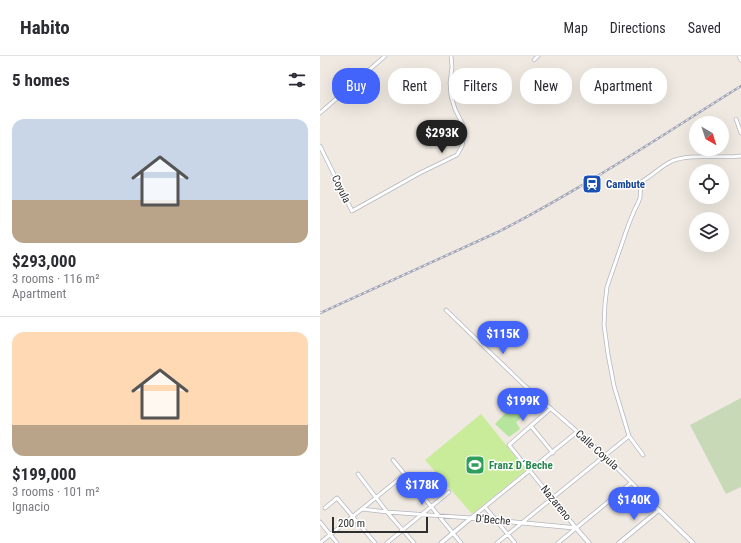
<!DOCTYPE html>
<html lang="en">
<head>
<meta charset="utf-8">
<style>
  :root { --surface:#fff; --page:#f7f7f7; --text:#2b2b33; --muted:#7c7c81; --line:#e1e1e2; --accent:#4264fb }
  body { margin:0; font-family:"Roboto Condensed",sans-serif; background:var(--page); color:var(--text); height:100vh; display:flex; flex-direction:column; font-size:15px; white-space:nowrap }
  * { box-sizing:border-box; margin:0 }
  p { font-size:13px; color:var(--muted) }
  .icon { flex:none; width:22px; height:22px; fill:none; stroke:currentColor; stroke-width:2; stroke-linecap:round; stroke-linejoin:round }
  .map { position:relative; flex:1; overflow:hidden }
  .sheet { display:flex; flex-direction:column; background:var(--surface); width:320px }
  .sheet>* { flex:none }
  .top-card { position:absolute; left:12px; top:12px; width:349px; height:36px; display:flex; gap:8px }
  .needle { width:26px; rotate:141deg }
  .fabs { position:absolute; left:369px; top:60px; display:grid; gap:8px }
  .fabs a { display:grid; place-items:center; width:40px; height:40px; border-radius:50%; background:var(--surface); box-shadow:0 4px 16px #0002; font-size:20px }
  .scale { position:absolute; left:12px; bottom:10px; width:96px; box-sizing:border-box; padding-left:4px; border:2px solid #2e2e2e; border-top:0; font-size:11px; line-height:14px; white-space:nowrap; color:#2e2e2e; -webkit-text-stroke:3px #fff; paint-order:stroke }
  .price { position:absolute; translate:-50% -34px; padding:0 9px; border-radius:14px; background:var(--accent); color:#fff; font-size:13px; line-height:26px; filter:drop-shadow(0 1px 2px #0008) }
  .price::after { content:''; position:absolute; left:50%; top:24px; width:12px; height:9px; margin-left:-6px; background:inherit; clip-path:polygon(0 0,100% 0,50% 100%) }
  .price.active { background:#222; color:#fff }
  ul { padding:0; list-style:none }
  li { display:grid; align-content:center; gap:8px; height:212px; padding:0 12px }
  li+li { border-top:1px solid var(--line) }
  li span { display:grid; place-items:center; height:124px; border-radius:12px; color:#555 }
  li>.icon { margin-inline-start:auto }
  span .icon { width:72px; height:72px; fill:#fffc; stroke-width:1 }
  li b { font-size:17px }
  h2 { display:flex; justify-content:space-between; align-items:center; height:48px; padding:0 12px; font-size:17px }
  .chip { padding:0 14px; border-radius:16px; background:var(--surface); box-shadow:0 4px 16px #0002; font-size:14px; line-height:36px }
  .chip.active { background:var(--accent); color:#fff }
  header { display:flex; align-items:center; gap:24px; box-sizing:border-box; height:56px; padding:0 20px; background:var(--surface); border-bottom:1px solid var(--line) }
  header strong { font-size:19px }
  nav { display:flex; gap:22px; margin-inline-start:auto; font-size:14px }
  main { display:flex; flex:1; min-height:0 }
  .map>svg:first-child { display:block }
  .green { fill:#b6e59e }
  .cemetery { fill:#c8d9b8 }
  .pitch { fill:#c9ec9a }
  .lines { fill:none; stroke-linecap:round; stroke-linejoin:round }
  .minor-casing { stroke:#b4b7c1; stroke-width:4.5 }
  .tertiary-casing { stroke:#b4b7c1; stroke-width:5 }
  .minor { stroke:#fff; stroke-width:3 }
  .tertiary { stroke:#fff; stroke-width:3.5 }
  .rail-casing { stroke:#a3a6b8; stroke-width:2.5 }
  .rail { stroke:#fff; stroke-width:1; stroke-dasharray:3; stroke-linecap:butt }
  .labels { text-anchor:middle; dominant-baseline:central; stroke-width:3; stroke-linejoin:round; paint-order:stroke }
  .transit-label { font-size:11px; font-weight:bold; fill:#164399; stroke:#fff; text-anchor:start }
  .street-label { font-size:11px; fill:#2e2e2e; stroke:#fff }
  .leisure-label { font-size:11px; font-weight:bold; fill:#27864d; stroke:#fff; text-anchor:start }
</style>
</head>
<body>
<header>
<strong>Habito</strong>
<nav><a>Map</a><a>Directions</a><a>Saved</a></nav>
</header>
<main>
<section class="sheet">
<h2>5 homes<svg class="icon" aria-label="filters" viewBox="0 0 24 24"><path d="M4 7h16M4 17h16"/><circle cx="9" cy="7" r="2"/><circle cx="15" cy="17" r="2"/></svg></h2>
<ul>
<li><span style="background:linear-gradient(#c9d6e8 65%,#b9a48a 0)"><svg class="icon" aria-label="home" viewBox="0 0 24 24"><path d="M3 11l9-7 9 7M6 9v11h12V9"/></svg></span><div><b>$293,000</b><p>3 rooms · 116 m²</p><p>Apartment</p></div></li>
<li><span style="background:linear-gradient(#ffd9b3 75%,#b9a48a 0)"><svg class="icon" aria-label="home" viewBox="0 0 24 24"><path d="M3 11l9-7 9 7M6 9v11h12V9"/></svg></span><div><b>$199,000</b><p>3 rooms · 101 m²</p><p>Ignacio</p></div></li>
</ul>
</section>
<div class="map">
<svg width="421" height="487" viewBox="0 0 421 487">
  <rect width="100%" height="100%" fill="#efe9e1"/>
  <!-- green -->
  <path class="green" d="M205 336 217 349 196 366 200 373 189 381 175 368Z"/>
  <!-- cemetery -->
  <path class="cemetery" d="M421 342V431L406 438 370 369Z"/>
  <!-- pitch -->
  <path class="pitch" d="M161 358 206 414 152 458 105 404Z"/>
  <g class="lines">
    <defs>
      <path id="minor" d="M419 0 421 4
        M214 4 218 0
        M0 57 65 0
        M416 63 421 77
        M0 90 32 155 100 117 137 99 142 90 144 79 143 69 135 53 131 40 130 27 132 11 131 0
        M126 254 205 330 284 399 339 454
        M230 353 189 389 256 472
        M211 370 233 397
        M323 399 309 380 294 330 288 298 284 269 285 248 287 231 308 170 314 155 318 147 320 142 321 126C332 120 341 110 352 105 371 97 400 103 421 100
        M73 404 141 487
        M38 418 67 456 94 487
        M98 434 115 420
        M165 451 195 487
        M5 452 17 442 55 487
        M42 453 67 456 151 462 257 376
        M0 466 17 487
        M0 487 85 418
        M67 487 129 436
        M177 487 309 380
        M238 487 311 427"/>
      <path id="tertiary" d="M121 487 151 462 256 472 269 487
        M299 487 339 454 373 487"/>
    </defs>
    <!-- minor casing -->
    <use href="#minor" class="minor-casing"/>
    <!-- tertiary casing -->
    <use href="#tertiary" class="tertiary-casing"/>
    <!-- minor -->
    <use href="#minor" class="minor"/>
    <!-- tertiary -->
    <use href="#tertiary" class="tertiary"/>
    <defs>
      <path id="rail" d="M0 257 178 176C262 133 341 80 421 30"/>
    </defs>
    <!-- rail casing -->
    <use href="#rail" class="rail-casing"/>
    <!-- rail -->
    <use href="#rail" class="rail"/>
  </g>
  <!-- icons -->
  <defs>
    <symbol id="station-square" viewBox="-11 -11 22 22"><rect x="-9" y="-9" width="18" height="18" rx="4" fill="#1a4fb4" stroke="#fff"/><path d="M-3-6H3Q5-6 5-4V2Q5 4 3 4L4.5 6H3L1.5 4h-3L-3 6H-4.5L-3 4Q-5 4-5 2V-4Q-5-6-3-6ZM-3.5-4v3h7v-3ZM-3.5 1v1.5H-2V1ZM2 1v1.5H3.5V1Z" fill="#fff"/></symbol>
    <symbol id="stadium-square" viewBox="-11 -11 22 22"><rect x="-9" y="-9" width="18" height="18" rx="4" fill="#2e9e5b" stroke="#fff"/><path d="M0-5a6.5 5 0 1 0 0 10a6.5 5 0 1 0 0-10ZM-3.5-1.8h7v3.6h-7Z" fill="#fff"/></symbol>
  </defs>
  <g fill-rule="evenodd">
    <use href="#station-square" x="261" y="117" width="22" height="22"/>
    <use href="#stadium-square" x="144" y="398" width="22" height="22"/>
  </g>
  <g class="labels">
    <!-- transit labels -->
    <g class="transit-label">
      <text x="286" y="128">Cambute</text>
    </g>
    <!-- street labels -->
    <g class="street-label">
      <text transform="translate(21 133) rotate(64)">Coyula</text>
      <text transform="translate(277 394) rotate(42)">Calle Coyula</text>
      <text transform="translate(236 447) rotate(51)">Nazareno</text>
      <text transform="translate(173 464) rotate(5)">D'Beche</text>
    </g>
    <!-- leisure labels -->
    <g class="leisure-label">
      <text x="169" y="409">Franz D´Beche</text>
    </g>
  </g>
</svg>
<div class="fabs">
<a><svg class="needle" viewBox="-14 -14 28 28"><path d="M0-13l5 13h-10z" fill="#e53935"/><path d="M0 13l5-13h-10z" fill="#7c7c81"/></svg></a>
<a><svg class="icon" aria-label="locate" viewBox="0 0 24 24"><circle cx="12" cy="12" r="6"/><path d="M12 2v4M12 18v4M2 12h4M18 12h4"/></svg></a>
<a><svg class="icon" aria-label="layers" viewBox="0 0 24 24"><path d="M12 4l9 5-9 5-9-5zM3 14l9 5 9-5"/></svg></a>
</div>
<div class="scale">200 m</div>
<b class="price active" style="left:122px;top:98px">$293K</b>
<b class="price" style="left:183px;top:299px">$115K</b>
<b class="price" style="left:203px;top:366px">$199K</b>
<b class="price" style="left:102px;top:450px">$178K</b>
<b class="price" style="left:314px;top:465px">$140K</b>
<div class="top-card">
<a class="chip active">Buy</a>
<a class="chip">Rent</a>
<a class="chip">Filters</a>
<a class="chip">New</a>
<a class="chip">Apartment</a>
</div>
</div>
</main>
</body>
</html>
